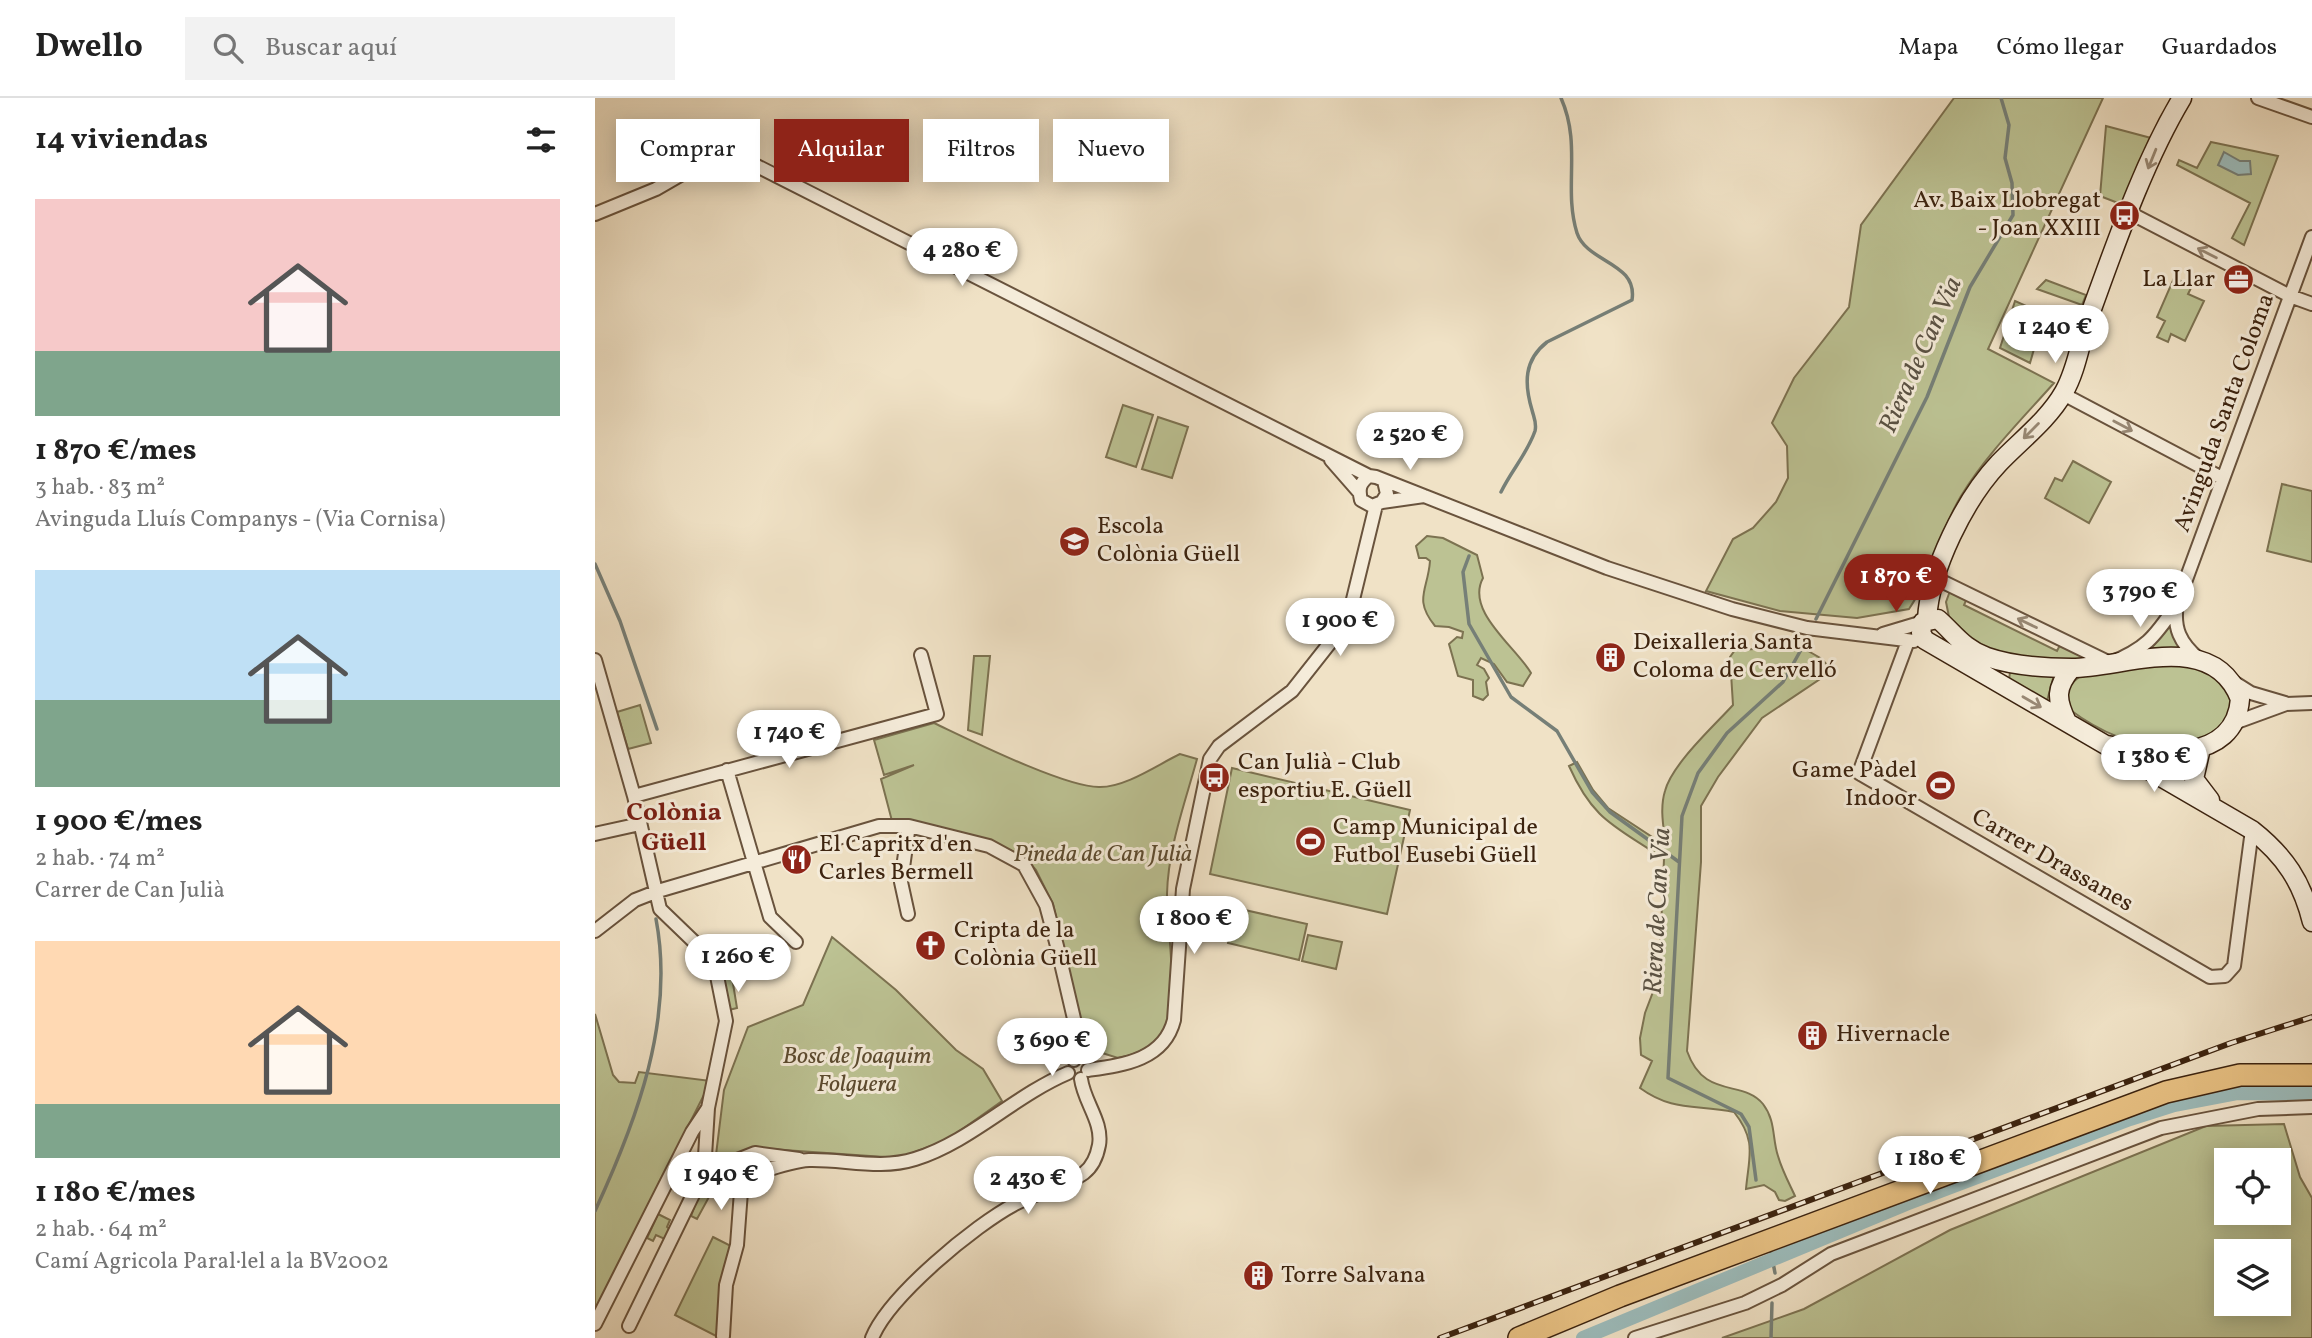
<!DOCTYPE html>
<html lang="es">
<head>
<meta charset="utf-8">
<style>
  :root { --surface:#fff; --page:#f2f2f2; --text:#222; --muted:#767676; --line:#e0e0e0; --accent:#8f2418 }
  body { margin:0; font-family:Vollkorn,serif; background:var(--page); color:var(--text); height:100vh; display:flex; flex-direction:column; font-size:26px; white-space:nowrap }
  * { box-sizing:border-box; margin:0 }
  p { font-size:23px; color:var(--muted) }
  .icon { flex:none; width:38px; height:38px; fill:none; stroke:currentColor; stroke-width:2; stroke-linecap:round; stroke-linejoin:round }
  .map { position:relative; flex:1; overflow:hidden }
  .details { display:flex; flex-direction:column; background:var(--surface); width:595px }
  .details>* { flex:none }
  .guide { position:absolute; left:21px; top:21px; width:665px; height:63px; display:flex; gap:14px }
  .controls { position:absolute; left:1619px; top:1050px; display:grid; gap:14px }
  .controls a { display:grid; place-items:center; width:77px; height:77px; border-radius:0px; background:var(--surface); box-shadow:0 4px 18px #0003; font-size:35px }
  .price { position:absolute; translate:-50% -60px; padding:0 16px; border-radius:24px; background:#fff; color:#222; font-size:23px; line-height:46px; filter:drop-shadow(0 2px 4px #0008) }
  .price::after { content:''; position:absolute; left:50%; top:42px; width:21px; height:16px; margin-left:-10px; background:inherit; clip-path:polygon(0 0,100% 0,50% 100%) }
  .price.on { background:var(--accent); color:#fff }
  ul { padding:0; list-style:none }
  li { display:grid; align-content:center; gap:14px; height:371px; padding:0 35px }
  li span { display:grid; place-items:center; height:217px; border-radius:0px; color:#555 }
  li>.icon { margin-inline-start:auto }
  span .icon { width:126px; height:126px; fill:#fffc; stroke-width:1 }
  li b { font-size:30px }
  h2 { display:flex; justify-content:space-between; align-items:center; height:84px; padding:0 35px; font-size:30px }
  .chip { padding:0 24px; border-radius:0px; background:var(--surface); box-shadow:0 4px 18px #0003; font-size:24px; line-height:63px }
  .chip.on { background:var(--accent); color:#fff }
  header { display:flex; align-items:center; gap:42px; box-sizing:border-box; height:98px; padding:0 35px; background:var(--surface); border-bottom:2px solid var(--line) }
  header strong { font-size:33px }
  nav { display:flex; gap:38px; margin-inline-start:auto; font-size:24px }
  .search { width:490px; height:63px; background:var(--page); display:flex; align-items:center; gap:18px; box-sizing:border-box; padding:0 24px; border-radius:0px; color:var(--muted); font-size:26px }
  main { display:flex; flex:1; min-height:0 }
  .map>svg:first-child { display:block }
  .green { fill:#bcc293; stroke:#7c7251; stroke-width:2; fill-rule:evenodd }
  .water { fill:#9cbcbc; stroke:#767f77; stroke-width:2 }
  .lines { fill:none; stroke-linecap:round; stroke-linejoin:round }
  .stream { stroke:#767f77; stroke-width:3.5 }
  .canal { stroke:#9cbcbc; stroke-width:14 }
  .street-casing { stroke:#69533d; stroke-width:16 }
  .secondary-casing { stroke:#3c230f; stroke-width:21 }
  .primary-casing { stroke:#3c230f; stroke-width:24 }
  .street { stroke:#f5ecda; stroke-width:12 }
  .secondary { stroke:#f5ecda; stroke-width:18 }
  .primary { stroke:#e8c183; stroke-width:21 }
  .rail-casing { stroke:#3c230f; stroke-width:6 }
  .rail { stroke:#f5ecda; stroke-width:3.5; stroke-dasharray:10; stroke-linecap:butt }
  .oneway { stroke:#988874 }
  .labels { text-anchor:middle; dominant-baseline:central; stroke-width:6; stroke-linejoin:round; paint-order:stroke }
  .poi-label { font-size:24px; fill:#3c230f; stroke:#f5ecda; text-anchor:start }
  .street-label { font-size:24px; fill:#3c230f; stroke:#f5ecda }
  .park-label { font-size:24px; font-style:italic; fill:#5c4b30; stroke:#f5ecda }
  .water-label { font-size:26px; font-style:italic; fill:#595143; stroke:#f5ecda }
  .neighbourhood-label { font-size:26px; font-weight:bold; fill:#7a1f14; stroke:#f5ecda }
</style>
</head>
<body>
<header>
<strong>Dwello</strong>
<div class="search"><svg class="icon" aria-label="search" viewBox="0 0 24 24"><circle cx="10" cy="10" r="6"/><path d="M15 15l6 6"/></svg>Buscar aquí</div>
<nav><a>Mapa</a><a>Cómo llegar</a><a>Guardados</a></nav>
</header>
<main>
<section class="details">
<h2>14 viviendas<svg class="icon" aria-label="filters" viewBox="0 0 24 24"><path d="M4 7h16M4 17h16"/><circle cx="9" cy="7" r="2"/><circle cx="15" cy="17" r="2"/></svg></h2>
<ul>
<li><span style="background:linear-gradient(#f6c9c9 70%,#7fa58c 0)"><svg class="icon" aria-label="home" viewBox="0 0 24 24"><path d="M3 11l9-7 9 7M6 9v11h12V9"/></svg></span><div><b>1 870 €/mes</b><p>3 hab. · 83 m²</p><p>Avinguda Lluís Companys - (Via Cornisa)</p></div></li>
<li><span style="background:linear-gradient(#bfe0f5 60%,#7fa58c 0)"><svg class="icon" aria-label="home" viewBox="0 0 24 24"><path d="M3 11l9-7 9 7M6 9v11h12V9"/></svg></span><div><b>1 900 €/mes</b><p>2 hab. · 74 m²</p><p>Carrer de Can Julià</p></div></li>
<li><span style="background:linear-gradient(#ffd9b3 75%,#7fa58c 0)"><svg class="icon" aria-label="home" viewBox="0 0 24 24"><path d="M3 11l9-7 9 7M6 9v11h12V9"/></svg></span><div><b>1 180 €/mes</b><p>2 hab. · 64 m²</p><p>Camí Agricola Paral·lel a la BV2002</p></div></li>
</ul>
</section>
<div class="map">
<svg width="1717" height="1240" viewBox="0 0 1717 1240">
  <rect width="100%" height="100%" fill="#f0e2c6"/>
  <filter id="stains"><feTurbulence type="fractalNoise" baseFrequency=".00286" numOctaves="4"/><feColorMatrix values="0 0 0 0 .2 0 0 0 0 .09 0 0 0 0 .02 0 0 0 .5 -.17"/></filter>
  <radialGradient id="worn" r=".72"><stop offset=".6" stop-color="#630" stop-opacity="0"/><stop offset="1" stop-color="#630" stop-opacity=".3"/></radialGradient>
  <!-- green -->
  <path class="green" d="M1359 0H1508L1393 251 1459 285C1427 321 1391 357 1366 398 1344 434 1337 477 1314 511L1262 520 1185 513 1111 493 1138 441 1158 430 1181 404 1193 380 1192 348 1177 325 1199 280 1254 209 1266 127Z
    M1511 28 1556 40 1528 107 1505 98Z
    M1616 44 1683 58 1649 147 1637 140 1655 105 1582 67 1584 62 1602 70Z
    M1579 180 1597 188 1593 196 1609 203 1590 243 1576 236 1573 244 1562 239 1570 223 1562 219Z
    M1451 182 1491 197 1487 207 1442 191Z
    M1420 203 1449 216 1435 265 1405 250Z
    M528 307 558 317 541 369 511 359Z
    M563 319 593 329 577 380 547 371Z
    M1478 363 1516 384 1494 425 1450 400 1460 380 1467 383Z
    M1687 386 1717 393V464L1672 453Z
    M832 438 848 440 882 457 888 480C870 513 921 549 936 575L928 588 912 584 899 566 886 560 882 567 889 571 894 580 891 584 893 597 888 602 878 598V582L863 578 854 546 862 539 867 540 868 534 854 529 840 528C818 501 833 492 835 463L831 460H824L821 448Z
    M1355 493 1373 498 1369 507 1462 553 1466 545 1493 558V562H1439L1386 551 1355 524 1351 504Z
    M1575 526 1585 551 1557 550V549Z
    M1201 546 1227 561 1237 573 1167 620 1123 679 1106 708V764L1092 953C1109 1002 1148 981 1168 1006 1181 1023 1177 1040 1183 1058 1187 1072 1194 1085 1200 1098L1190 1103 1184 1102 1180 1094 1169 1087 1151 1091C1154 1058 1162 1043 1139 1014 1101 1006 1078 1014 1045 990L1057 963 1046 957 1045 940 1050 915 1064 878 1069 761C1021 728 999 724 974 668L982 664 998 692 1013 710 1068 746 1070 742C1068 726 1065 709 1070 693 1077 666 1119 628 1138 607L1135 559 1140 552C1162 552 1178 548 1201 546Z
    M379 558H395L387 637 373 632Z
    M1575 565C1589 568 1604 569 1617 577 1664 608 1616 645 1579 648 1541 651 1503 633 1474 611L1470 591 1484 579Z
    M1415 574 1459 577 1452 603 1414 582Z
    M45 607 56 645 33 651 22 614Z
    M339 625C373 641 471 690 505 689 531 689 562 667 585 656L602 661C590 705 573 750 572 796 572 834 583 889 572 925 567 945 542 957 523 960L504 954 491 945 458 806 441 772 430 759 402 746 302 721 297 723 286 681 319 667 289 677 279 642Z
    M1593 661 1592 684 1556 664 1557 663Z
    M637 670 815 712 792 816 615 776Z
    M641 810 712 826 704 862 633 845Z
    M713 837 747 844 741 871 707 863Z
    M237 839 301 892 361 952 388 971 407 1003 352 1042 304 1060 158 1050 120 1065 129 992 153 929 208 907Z
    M123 855 135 867 142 910 134 912Z
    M0 916 18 977 24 984 40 985 44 974 116 983 0 1212Z
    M1689 1026 1705 1079 1717 1100V1240H1127L1209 1211 1355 1132 1611 1028ZM1631 1062H1684V1115H1631ZM1631 1153H1684V1206H1631Z
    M111 1076 133 1085 130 1090 121 1086 102 1121 96 1118Z
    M63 1116 75 1122 72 1129 76 1132 72 1142 61 1137 58 1143 52 1140Z
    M118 1139 138 1149 125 1240 80 1217Z"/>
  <!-- water -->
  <path class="water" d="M1629 54 1645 63H1655L1656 76 1643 77 1623 67Z"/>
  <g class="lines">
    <!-- stream -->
    <path class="stream" d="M906 394C916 373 932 356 940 333 942 325 939 320 937 312 929 285 929 262 952 244L1037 202C1043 164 992 165 982 135 968 90 987 47 966 0
      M874 458 868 474 874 526 916 599 962 633 997 694 1015 714 1084 764
      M0 466 25 523 62 631
      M1221 521 1332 299 1375 189 1418 117 1417 85 1410 60 1414 27 1406 0
      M1161 1082 1154 1029 1146 1016 1073 980 1087 718 1103 675 1132 635 1188 584 1212 541
      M0 1113C42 1022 80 921 61 821
      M1176 1154 1180 1175
      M1176 1240 1177 1205"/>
    <!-- canal -->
    <path class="canal" d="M988 1240 1311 1106 1535 1021 1579 1007 1642 995 1717 996"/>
    <defs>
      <path id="street" d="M1663 0 1717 19
        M1535 115 1695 198 1717 206
        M0 116 61 91 106 65 152 63 774 378
        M1468 296 1627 380
        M736 362 764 394
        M789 383 792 396 787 404 777 408 766 402C763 390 765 385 774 378L781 379 1012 470 1137 511 1212 530 1319 543
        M787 404 829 398
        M1340 480 1515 565C1550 551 1559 540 1580 509
        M1288 536 1328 524
        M1313 543 1264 675 1615 879 1630 878 1639 868 1657 732
        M1604 561C1585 545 1578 530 1582 506L1717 139
        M0 562 39 698 65 811 119 863 131 923 113 1010 109 1074 34 1228
        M1637 583 1656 595 1690 605
        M1639 625 1691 606 1717 605
        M132 672 175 819 201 844
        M39 698 342 616 326 557
        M313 734 306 784 313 816
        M0 736 45 726
        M0 833 40 802 63 793 284 728H314L394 748 429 767 451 807 462 848 480 925 479 962
        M493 972C528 967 569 962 579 922L588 791 615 661 624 648 697 593 753 522 781 407
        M110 1070 127 1068 160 1055 204 1061
        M0 1226 97 1034 113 1010
        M128 1238 131 1187 142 1147 147 1080C168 1074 193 1063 214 1062 249 1061 285 1072 320 1061 375 1044 419 998 473 975
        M277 1240C294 1198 380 1127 420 1106 442 1094 469 1089 489 1075 498 1068 502 1058 504 1047 508 1024 489 1004 486 981
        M1040 1240 1150 1205 1187 1187 1236 1156 1566 1030 1663 1011 1717 1009"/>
      <path id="secondary" d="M1332 521C1335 471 1370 401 1404 365 1426 342 1453 322 1469 294 1482 271 1485 244 1494 219 1520 148 1548 65 1587 0
        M1472 624C1461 601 1460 590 1477 570
        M1512 647C1558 656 1640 667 1645 601 1618 530 1529 570 1477 570 1449 570 1418 568 1392 559 1369 551 1360 536 1343 521L1328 524 1326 535 1330 542 1657 732C1690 758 1707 784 1717 824
        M1606 650 1599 681 1615 702"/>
      <path id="primary" d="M924 1240 1025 1198 1571 994 1645 977H1717"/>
    </defs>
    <!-- street casing -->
    <use href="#street" class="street-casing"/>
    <!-- secondary casing -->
    <use href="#secondary" class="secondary-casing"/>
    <!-- primary casing -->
    <use href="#primary" class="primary-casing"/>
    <!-- street -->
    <use href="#street" class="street"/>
    <!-- secondary -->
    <use href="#secondary" class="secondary"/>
    <!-- primary -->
    <use href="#primary" class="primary"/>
    <defs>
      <path id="rail" d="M845 1240 1636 945 1717 919"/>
    </defs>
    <!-- rail casing -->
    <use href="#rail" class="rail-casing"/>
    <!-- rail -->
    <use href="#rail" class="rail"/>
  </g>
  <!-- one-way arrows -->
  <defs><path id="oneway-shaft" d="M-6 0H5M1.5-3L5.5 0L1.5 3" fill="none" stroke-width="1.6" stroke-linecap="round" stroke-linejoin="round" transform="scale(1.75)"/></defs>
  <g class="oneway">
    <use href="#oneway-shaft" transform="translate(1557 61) rotate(112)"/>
    <use href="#oneway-shaft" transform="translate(1612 155) rotate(-153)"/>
    <use href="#oneway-shaft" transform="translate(1528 328) rotate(28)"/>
    <use href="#oneway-shaft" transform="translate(1436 333) rotate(135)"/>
    <use href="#oneway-shaft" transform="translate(1432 525) rotate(-154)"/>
    <use href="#oneway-shaft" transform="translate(1437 604) rotate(30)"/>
  </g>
  <!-- icons -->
  <defs>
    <symbol id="bus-disc" viewBox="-11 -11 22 22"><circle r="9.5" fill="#8f2418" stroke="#f5ecda"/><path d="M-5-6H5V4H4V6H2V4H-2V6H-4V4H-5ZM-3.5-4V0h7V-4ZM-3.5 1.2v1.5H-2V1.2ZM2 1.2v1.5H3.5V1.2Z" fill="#fff"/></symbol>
    <symbol id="office-disc" viewBox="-11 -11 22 22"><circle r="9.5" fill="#8f2418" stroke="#f5ecda"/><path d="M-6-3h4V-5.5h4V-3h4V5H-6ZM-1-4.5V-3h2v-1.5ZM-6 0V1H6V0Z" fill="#fff"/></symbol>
    <symbol id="school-disc" viewBox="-11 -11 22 22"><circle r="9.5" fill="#8f2418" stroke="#f5ecda"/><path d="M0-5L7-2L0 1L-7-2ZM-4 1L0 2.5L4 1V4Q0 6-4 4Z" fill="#fff"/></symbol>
    <symbol id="building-disc" viewBox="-11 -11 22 22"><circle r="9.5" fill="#8f2418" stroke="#f5ecda"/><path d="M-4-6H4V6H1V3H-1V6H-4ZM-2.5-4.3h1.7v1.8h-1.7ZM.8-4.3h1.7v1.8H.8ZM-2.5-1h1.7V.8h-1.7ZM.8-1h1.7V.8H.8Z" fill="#fff"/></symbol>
    <symbol id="stadium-disc" viewBox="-11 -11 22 22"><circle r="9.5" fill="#8f2418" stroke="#f5ecda"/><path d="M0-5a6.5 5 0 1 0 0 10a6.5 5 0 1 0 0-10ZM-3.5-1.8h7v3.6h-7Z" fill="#fff"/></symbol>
    <symbol id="restaurant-disc" viewBox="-11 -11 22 22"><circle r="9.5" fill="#8f2418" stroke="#f5ecda"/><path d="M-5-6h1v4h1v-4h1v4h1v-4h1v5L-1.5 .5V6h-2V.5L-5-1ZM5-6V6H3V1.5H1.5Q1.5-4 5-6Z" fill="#fff"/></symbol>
    <symbol id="church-disc" viewBox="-11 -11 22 22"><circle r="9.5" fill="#8f2418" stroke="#f5ecda"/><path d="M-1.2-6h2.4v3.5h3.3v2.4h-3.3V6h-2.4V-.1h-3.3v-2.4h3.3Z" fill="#fff"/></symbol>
  </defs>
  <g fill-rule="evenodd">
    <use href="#bus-disc" x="1512" y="100" width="35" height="35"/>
    <use href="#office-disc" x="1626" y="164" width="35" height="35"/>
    <use href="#school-disc" x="462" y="426" width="35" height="35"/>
    <use href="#building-disc" x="998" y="542" width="35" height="35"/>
    <use href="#bus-disc" x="602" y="662" width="35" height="35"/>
    <use href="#stadium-disc" x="1328" y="670" width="35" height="35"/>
    <use href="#stadium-disc" x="698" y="726" width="35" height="35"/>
    <use href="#restaurant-disc" x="184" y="744" width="35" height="35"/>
    <use href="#church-disc" x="318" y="830" width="35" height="35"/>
    <use href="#building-disc" x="1200" y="920" width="35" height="35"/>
    <use href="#building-disc" x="646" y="1160" width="35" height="35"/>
  </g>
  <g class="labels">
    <!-- poi labels -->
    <g class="poi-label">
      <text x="1506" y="103" text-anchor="end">Av. Baix Llobregat<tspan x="1506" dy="28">- Joan XXIII</tspan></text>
      <text x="1620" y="182" text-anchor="end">La Llar</text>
      <text x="502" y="429">Escola<tspan x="502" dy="28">Colònia Güell</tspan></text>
      <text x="1038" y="545">Deixalleria Santa<tspan x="1038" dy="28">Coloma de Cervelló</tspan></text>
      <text x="643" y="665">Can Julià - Club<tspan x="643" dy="28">esportiu E. Güell</tspan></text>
      <text x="1322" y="673" text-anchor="end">Game Pàdel<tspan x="1322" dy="28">Indoor</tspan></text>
      <text x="738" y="730">Camp Municipal de<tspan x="738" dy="28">Futbol Eusebi Güell</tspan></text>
      <text x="224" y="747">El Capritx d'en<tspan x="224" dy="28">Carles Bermell</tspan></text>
      <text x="359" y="833">Cripta de la<tspan x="359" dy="28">Colònia Güell</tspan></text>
      <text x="1241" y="937">Hivernacle</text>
      <text x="686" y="1178">Torre Salvana</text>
    </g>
    <!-- street labels -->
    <g class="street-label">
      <text transform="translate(1630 315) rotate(-70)">Avinguda Santa Coloma</text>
      <text transform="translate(1457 763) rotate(30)">Carrer Drassanes</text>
    </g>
    <!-- park labels -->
    <g class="park-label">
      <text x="508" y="757">Pineda de Can Julià</text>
      <text x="262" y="959">Bosc de Joaquim<tspan x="262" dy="28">Folguera</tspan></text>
    </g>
    <!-- water labels -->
    <g class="water-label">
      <text transform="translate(1326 257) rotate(-66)">Riera de Can Via</text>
      <text transform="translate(1063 813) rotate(-87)">Riera de Can Via</text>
    </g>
    <!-- neighbourhood labels -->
    <g class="neighbourhood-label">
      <text x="79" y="715">Colònia<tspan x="79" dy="30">Güell</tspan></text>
    </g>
  </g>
  <rect width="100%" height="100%" filter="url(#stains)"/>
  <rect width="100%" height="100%" fill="url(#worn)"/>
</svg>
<div class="controls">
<a><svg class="icon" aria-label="locate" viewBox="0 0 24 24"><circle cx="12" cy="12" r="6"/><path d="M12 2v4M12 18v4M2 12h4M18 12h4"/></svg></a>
<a><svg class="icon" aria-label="layers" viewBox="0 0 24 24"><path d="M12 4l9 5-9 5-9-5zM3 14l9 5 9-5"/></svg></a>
</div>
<b class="price" style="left:367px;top:190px">4 280 €</b>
<b class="price" style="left:1460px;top:267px">1 240 €</b>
<b class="price" style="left:815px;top:374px">2 520 €</b>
<b class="price on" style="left:1301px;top:516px">1 870 €</b>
<b class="price" style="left:1545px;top:531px">3 790 €</b>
<b class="price" style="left:745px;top:560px">1 900 €</b>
<b class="price" style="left:194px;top:672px">1 740 €</b>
<b class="price" style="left:1559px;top:696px">1 380 €</b>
<b class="price" style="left:599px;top:858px">1 800 €</b>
<b class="price" style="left:143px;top:896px">1 260 €</b>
<b class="price" style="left:457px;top:980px">3 690 €</b>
<b class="price" style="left:1335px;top:1098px">1 180 €</b>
<b class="price" style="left:126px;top:1114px">1 940 €</b>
<b class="price" style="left:433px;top:1118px">2 430 €</b>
<div class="guide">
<a class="chip">Comprar</a>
<a class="chip on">Alquilar</a>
<a class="chip">Filtros</a>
<a class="chip">Nuevo</a>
</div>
</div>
</main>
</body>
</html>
